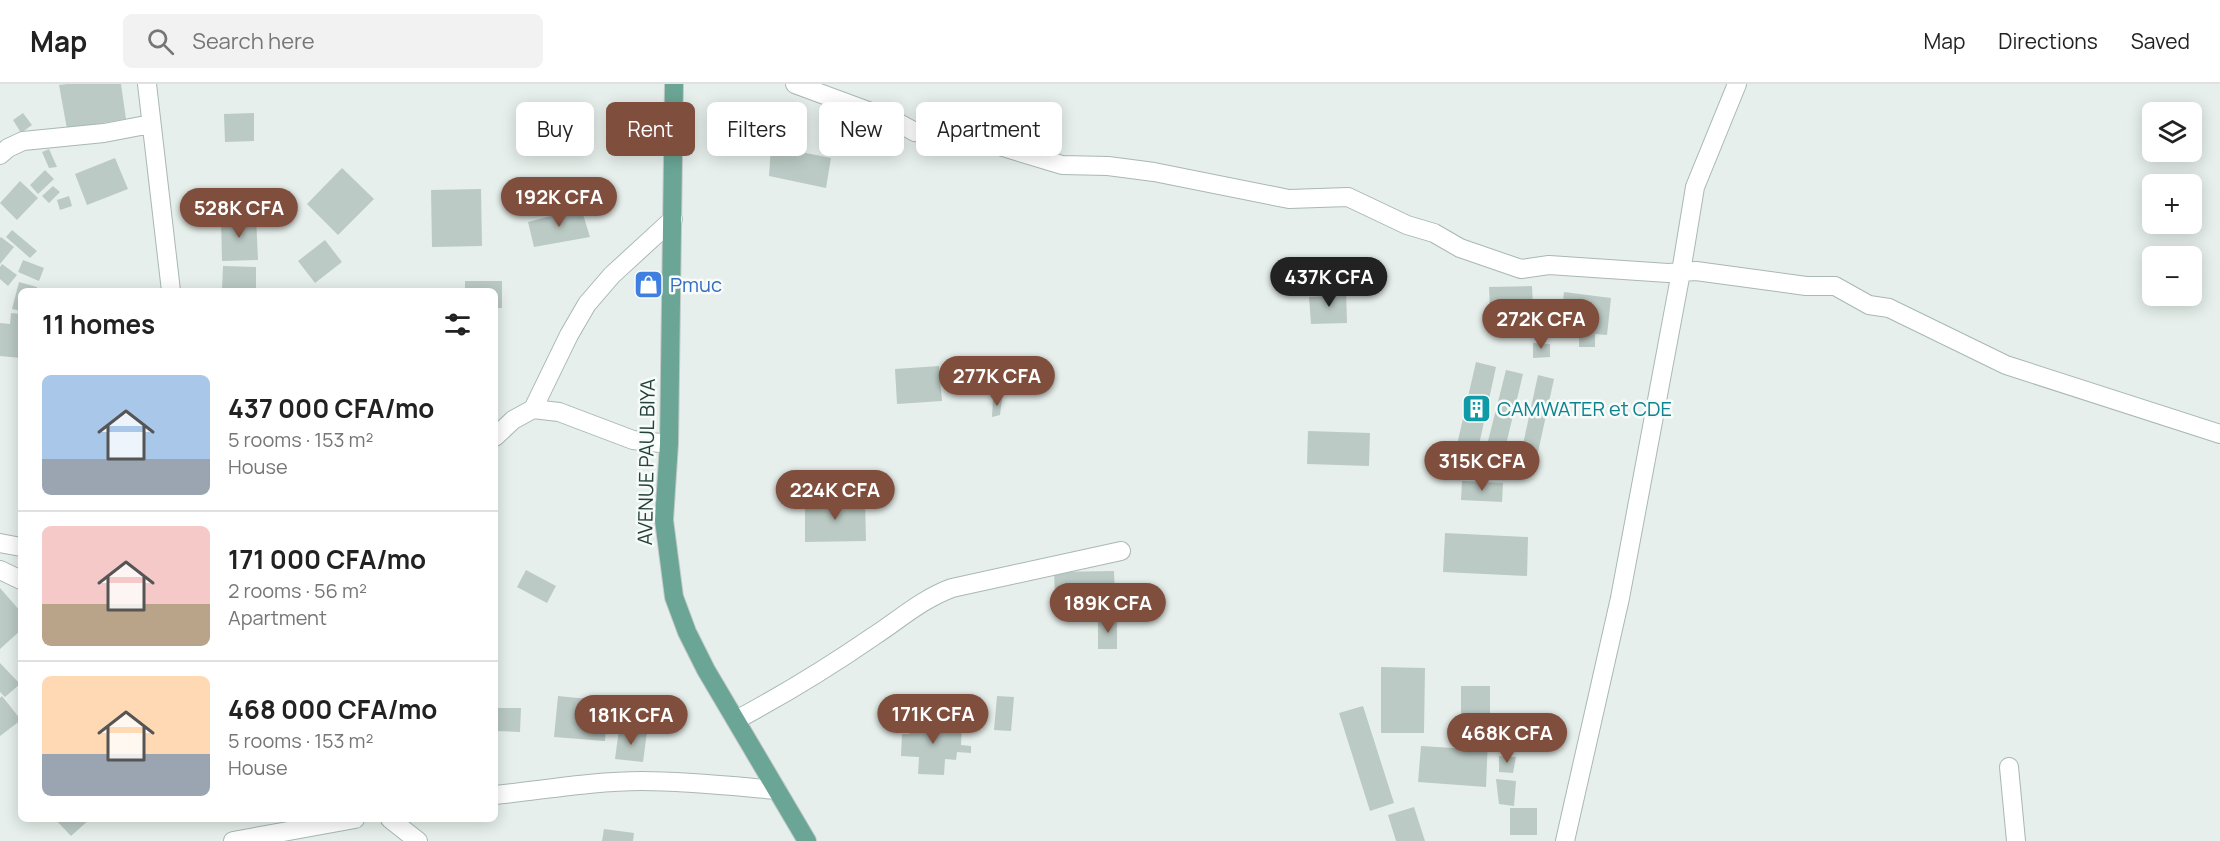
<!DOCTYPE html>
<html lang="en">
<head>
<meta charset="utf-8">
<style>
  :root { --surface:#fff; --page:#f2f2f2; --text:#222; --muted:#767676; --line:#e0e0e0; --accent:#804e3d }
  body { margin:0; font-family:Manrope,sans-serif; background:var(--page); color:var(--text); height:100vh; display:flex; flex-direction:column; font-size:22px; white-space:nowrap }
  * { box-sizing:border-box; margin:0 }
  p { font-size:20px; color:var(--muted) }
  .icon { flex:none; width:33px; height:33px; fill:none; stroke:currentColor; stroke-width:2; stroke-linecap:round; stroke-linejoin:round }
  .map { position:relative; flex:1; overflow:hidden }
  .drawer { position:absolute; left:18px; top:204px; width:480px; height:534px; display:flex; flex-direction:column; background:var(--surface); border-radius:9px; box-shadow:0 3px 15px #0003 }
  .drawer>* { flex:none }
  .guide { position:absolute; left:516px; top:18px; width:570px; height:54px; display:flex; gap:12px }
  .tools { position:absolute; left:2142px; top:18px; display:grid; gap:12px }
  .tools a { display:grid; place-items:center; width:60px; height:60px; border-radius:9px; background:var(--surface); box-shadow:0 3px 15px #0003; font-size:30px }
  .price { position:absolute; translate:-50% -51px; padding:0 14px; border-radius:21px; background:var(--accent); color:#fff; font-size:20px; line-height:39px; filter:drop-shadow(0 2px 3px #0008) }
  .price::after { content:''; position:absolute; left:50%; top:36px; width:18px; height:14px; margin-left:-9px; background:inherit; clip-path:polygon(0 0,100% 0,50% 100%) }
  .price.active { background:#222; color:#fff }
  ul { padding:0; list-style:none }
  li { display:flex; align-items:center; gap:18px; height:150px; padding:0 24px }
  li+li { border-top:2px solid var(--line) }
  li span { display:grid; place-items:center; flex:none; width:168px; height:120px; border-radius:9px; color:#555 }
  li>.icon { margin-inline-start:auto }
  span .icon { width:72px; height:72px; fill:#fffc; stroke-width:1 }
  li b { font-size:26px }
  h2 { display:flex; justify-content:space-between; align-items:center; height:72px; padding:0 24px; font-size:26px }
  .chip { padding:0 21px; border-radius:9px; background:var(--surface); box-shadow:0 3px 15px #0003; font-size:21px; line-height:54px }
  .chip.active { background:var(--accent); color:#fff }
  header { display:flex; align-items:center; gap:36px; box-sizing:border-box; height:84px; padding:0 30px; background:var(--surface); border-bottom:2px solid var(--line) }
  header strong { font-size:28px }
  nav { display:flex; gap:33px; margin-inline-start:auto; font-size:21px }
  .search { width:420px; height:54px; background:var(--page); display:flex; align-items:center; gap:15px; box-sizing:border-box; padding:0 21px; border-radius:9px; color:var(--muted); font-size:22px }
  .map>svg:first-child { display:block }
  .building { fill:#bbcac4 }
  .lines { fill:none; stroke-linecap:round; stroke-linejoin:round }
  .minor-casing { stroke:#a8b8b2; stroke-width:20 }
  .major-casing { stroke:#c2cac8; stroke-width:20 }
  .minor { stroke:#fff; stroke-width:18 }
  .major { stroke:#6aa596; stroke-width:18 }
  .labels { text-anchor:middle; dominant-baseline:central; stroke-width:5; stroke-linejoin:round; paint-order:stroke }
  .shop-label { font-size:20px; fill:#366cbe; stroke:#f7fbf9; text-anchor:start }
  .culture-label { font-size:20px; fill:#0d838f; stroke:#f7fbf9; text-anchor:start }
  .street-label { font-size:20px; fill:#24423a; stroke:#f7fbf9 }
</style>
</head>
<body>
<header>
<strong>Map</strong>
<div class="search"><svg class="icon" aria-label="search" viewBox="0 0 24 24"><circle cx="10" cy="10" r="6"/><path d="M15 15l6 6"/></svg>Search here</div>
<nav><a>Map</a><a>Directions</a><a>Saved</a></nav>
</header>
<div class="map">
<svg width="2220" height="757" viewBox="0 0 2220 757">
  <rect width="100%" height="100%" fill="#e6efeb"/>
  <!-- building -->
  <path class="building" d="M67 0H121L126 35 67 45 59 1Z
    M23 29 32 41 21 49 13 36Z
    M254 29V57L225 58 224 30Z
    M771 62 831 74 826 104 769 92Z
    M49 65 57 83 49 84 42 68Z
    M115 74 128 105 87 121 75 90Z
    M342 84 374 115 338 151 307 120Z
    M45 86 54 95 38 110 30 101Z
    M20 97 38 114 17 136 0 119Z
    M53 102 60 108 49 119 42 112Z
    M481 105 482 162 432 163 431 106Z
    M225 110 226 130 203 131 201 112Z
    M69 112 72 122 60 126 57 116Z
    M581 124 590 153 534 163 528 138Z
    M256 133 258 176 222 177 221 134Z
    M12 146 37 167 30 174 6 153Z
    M1 153 14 163 0 180V154Z
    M325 156 342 178 315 199 298 177Z
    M23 176 44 184 39 197 18 188Z
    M2 180 17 191 8 202 0 195V183Z
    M223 182 256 183V207L222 205Z
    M465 197H502V224H495V207H465Z
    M19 198 37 203 36 207H21V227L12 225Z
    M1532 202 1533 224 1490 226 1489 203Z
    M1346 205 1347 239 1311 240 1309 213 1324 212V206Z
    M1564 208 1611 214 1607 251 1595 250V263H1579V248L1560 246Z
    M11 229 21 230V274L0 272V239L10 240Z
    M1533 259 1550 260V273L1533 274Z
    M1476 278 1496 283 1477 370 1456 365Z
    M939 282 942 317 897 320 895 285Z
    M1506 286 1523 290 1505 365 1487 361Z
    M1538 291 1554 295 1538 368 1522 365Z
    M993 314 1002 315 1000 331 992 333Z
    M1308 347 1370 349 1369 382 1307 380Z
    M1462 397 1503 399 1502 418 1461 416Z
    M805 416H865L866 457 805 458Z
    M1445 449 1528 453 1527 492 1443 488Z
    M526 486 556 502 547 519 517 503Z
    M1114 487 1115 511 1055 512 1054 488Z
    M0 504 21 528V546L0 565Z
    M1098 536H1117V565H1098Z
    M0 579 20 600 5 613 0 608Z
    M1381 583 1425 584 1424 649H1381Z
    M1461 602H1490V635H1461Z
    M2 612 21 636 0 652V614Z
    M558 612 608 617 605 657 554 653Z
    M997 612 1014 613 1011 647 994 646Z
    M1363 622 1394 719 1370 727 1339 629Z
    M495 624H521L520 648 495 647Z
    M910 636 962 640 961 661 971 662V669L957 668 956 676 945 675 944 691 918 690 919 673 901 672 902 650H909Z
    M619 645 647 648 643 678 615 675Z
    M1469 654 1488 655 1486 703 1418 698 1421 662 1469 665Z
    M1499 672 1516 673 1513 689 1499 688Z
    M1496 695 1516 697 1514 722 1499 720Z
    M1414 723 1425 757H1396L1388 731Z
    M1510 724H1537V751H1510Z
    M55 735H90L71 752Z
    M604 745 634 749 633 757H602Z"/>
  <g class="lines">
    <defs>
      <path id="minor" d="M147 0 171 207
        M795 0 895 37 915 48 983 57 1062 81 1108 82 1154 88 1289 115 1348 113 1407 141 1434 149 1460 164 1521 185 1549 181 1668 189 1696 187 1806 202H1835L1869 221 1889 224 2006 281 2220 350
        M0 71 8 64 23 57 104 49 151 40
        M533 325 559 328 633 356 669 360
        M495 353 513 336 533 325 569 251 587 220 612 191 673 135
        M0 459 21 463
        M0 486 21 496
        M736 636C783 611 829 583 874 552 900 535 922 515 952 504L1121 467
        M2009 683 2016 757
        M495 711C544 706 593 697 642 697 687 697 732 702 777 706
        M390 735 418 757
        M233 757 355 735
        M1565 757 1620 514 1681 188 1695 103 1737 0"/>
      <path id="major" d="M674 0 669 360 664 436 674 513 687 548 706 586 807 757"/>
    </defs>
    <!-- minor casing -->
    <use href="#minor" class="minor-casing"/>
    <!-- major casing -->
    <use href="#major" class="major-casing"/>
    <!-- minor -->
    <use href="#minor" class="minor"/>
    <!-- major -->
    <use href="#major" class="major"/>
  </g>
  <!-- icons -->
  <defs>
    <symbol id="shop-square" viewBox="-11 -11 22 22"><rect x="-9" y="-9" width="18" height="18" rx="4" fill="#3f7fe0" stroke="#f7fbf9"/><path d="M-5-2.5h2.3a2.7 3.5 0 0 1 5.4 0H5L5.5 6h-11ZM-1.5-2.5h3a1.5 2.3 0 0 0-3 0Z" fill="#fff"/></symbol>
    <symbol id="building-square" viewBox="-11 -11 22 22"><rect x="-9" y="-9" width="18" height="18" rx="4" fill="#0f9aa8" stroke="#f7fbf9"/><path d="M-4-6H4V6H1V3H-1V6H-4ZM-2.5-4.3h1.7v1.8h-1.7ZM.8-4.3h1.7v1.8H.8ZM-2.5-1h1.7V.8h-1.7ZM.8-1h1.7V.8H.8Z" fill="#fff"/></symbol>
  </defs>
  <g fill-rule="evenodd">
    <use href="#shop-square" x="632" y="184" width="33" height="33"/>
    <use href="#building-square" x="1460" y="308" width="33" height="33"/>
  </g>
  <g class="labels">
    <!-- shop labels -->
    <g class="shop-label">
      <text x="670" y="200">Pmuc</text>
    </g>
    <!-- culture labels -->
    <g class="culture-label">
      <text x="1497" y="324">CAMWATER et CDE</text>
    </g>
    <!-- street labels -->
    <g class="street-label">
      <text transform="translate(646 378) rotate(-89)">AVENUE PAUL BIYA</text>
    </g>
  </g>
</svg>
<div class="tools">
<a><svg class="icon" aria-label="layers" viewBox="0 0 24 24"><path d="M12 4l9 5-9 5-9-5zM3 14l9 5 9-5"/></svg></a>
<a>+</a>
<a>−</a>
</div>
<b class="price" style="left:559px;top:144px">192K CFA</b>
<b class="price" style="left:239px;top:155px">528K CFA</b>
<b class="price active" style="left:1329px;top:224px">437K CFA</b>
<b class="price" style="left:1541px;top:266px">272K CFA</b>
<b class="price" style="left:997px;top:323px">277K CFA</b>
<b class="price" style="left:1482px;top:408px">315K CFA</b>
<b class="price" style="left:835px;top:437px">224K CFA</b>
<b class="price" style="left:1108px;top:550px">189K CFA</b>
<b class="price" style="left:933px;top:661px">171K CFA</b>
<b class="price" style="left:631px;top:662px">181K CFA</b>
<b class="price" style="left:1507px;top:680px">468K CFA</b>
<div class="guide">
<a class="chip">Buy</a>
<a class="chip active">Rent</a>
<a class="chip">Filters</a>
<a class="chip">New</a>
<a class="chip">Apartment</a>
</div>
<section class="drawer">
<h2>11 homes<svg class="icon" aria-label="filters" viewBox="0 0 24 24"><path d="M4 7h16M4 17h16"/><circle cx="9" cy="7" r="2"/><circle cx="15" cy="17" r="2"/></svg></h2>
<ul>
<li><span style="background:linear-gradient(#a9c7e8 70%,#9aa5b1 0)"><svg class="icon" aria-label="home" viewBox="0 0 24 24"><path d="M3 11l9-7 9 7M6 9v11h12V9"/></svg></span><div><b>437 000 CFA/mo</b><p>5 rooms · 153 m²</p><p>House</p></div></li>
<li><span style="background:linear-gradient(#f6c9c9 65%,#b9a48a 0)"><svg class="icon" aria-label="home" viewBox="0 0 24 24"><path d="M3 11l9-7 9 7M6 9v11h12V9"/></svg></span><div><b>171 000 CFA/mo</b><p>2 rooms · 56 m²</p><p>Apartment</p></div></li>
<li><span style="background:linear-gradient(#ffd9b3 65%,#9aa5b1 0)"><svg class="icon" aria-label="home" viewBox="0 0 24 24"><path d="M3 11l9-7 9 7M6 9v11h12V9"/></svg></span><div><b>468 000 CFA/mo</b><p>5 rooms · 153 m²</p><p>House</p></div></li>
</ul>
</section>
</div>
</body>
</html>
